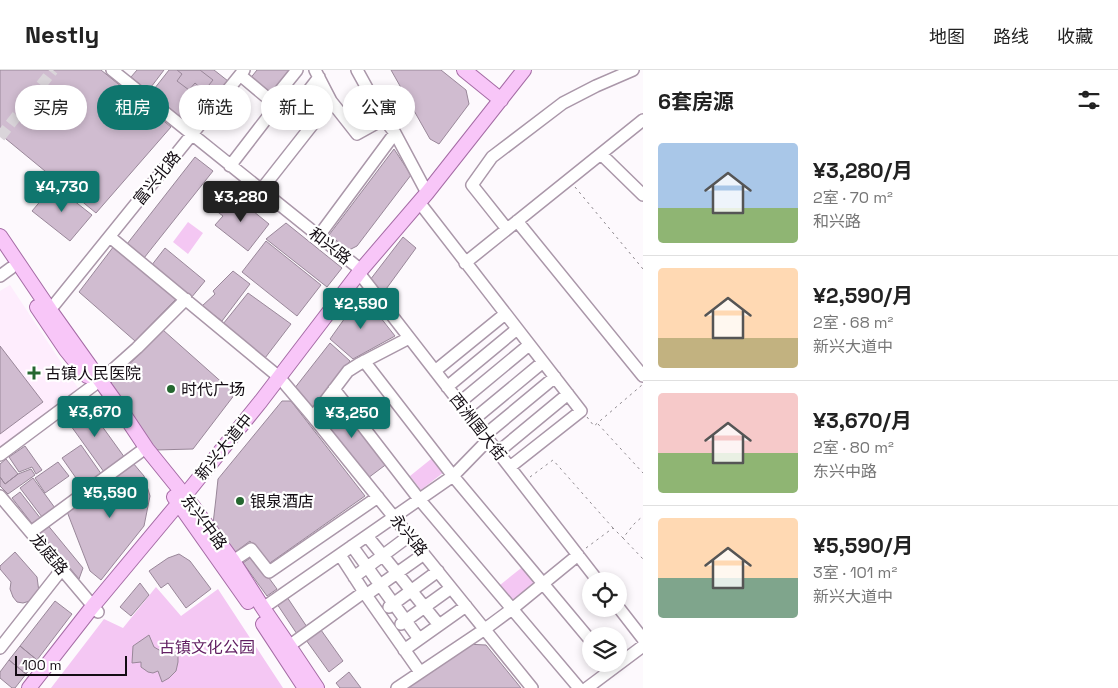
<!DOCTYPE html>
<html lang="zh">
<head>
<meta charset="utf-8">
<style>
  :root { --surface:#fff; --page:#f2f2f2; --text:#222; --muted:#767676; --line:#e0e0e0; --accent:#0f766e }
  body { margin:0; font-family:"Space Grotesk","Noto Sans SC",sans-serif; background:var(--page); color:var(--text); height:100vh; display:flex; flex-direction:column; font-size:19px; white-space:nowrap }
  * { box-sizing:border-box; margin:0 }
  p { font-size:16px; color:var(--muted) }
  .icon { flex:none; width:28px; height:28px; fill:none; stroke:currentColor; stroke-width:2; stroke-linecap:round; stroke-linejoin:round }
  .map { position:relative; flex:1; overflow:hidden }
  .drawer { display:flex; flex-direction:column; background:var(--surface); width:475px }
  .drawer>* { flex:none }
  .hud { position:absolute; left:15px; top:15px; width:475px; height:45px; display:flex; gap:10px }
  .tools { position:absolute; left:582px; top:502px; display:grid; gap:10px }
  .tools a { display:grid; place-items:center; width:45px; height:45px; border-radius:50%; background:var(--surface); box-shadow:0 2px 8px #0003; font-size:25px }
  .scale { position:absolute; left:15px; bottom:12px; width:112px; box-sizing:border-box; padding-left:5px; border:2px solid #130c13; border-top:0; font-size:14px; line-height:18px; white-space:nowrap; color:#130c13; -webkit-text-stroke:4px #fff; paint-order:stroke }
  .price { position:absolute; translate:-50% -42px; padding:0 11px; border-radius:5px; background:var(--accent); color:#fff; font-size:16px; line-height:32px; filter:drop-shadow(0 1px 2px #0008) }
  .price::after { content:''; position:absolute; left:50%; top:30px; width:15px; height:11px; margin-left:-8px; background:inherit; clip-path:polygon(0 0,100% 0,50% 100%) }
  .price.active { background:#222; color:#fff }
  ul { padding:0; list-style:none }
  li { display:flex; align-items:center; gap:15px; height:125px; padding:0 15px }
  li+li { border-top:1px solid var(--line) }
  li span { display:grid; place-items:center; flex:none; width:140px; height:100px; border-radius:5px; color:#555 }
  li>.icon { margin-inline-start:auto }
  span .icon { width:60px; height:60px; fill:#fffc; stroke-width:1 }
  li b { font-size:21px }
  h2 { display:flex; justify-content:space-between; align-items:center; height:60px; padding:0 15px; font-size:21px }
  .tag { padding:0 18px; border-radius:22px; background:var(--surface); box-shadow:0 2px 8px #0003; font-size:18px; line-height:45px }
  .tag.active { background:var(--accent); color:#fff }
  header { display:flex; align-items:center; gap:30px; box-sizing:border-box; height:70px; padding:0 25px; background:var(--surface); border-bottom:1px solid var(--line) }
  header strong { font-size:24px }
  nav { display:flex; gap:28px; margin-inline-start:auto; font-size:18px }
  main { display:flex; flex:1; min-height:0 }
  .map>svg:first-child { display:block }
  .built { fill:#feedfd }
  .green { fill:#f4c7f3 }
  .building { fill:#d0bcd0; stroke:#998799 }
  .lines { fill:none; stroke-linecap:round; stroke-linejoin:round }
  .minor-tunnel { stroke:#dad5da; stroke-width:11; stroke-dasharray:11 5.5; stroke-linecap:butt }
  .minor-casing { stroke:#aa97a9; stroke-width:14 }
  .major-casing { stroke:#a56ca5; stroke-width:16 }
  .path { stroke:#908b90; stroke-width:1; stroke-dasharray:2.5 4; stroke-linecap:butt }
  .minor { stroke:#fff; stroke-width:11 }
  .major { stroke:#f8c6f8; stroke-width:14 }
  .poi-dot { fill:#256730; stroke:#fff; stroke-width:2 }
  .labels { text-anchor:middle; dominant-baseline:central; stroke-width:4.5; stroke-linejoin:round; paint-order:stroke }
  .street-label { font-size:16px; fill:#130c13; stroke:#fff }
  .poi-label { font-size:16px; fill:#130c13; stroke:#fff; text-anchor:start }
  .park-label { font-size:16px; fill:#622063; stroke:#fff }
</style>
</head>
<body>
<header>
<strong>Nestly</strong>
<nav><a>地图</a><a>路线</a><a>收藏</a></nav>
</header>
<main>
<div class="map">
<svg width="643" height="618" viewBox="0 0 643 618">
  <rect width="100%" height="100%" fill="#fdf9fd"/>
  <!-- built -->
  <path class="built" d="M10 215 80 321 0 377V221Z"/>
  <!-- green -->
  <path class="green" d="M188 152 203 163 188 184 173 172Z
    M436 385 448 399 421 420 410 406Z
    M525 495 538 511 513 531 500 515Z
    M156 517 181 546 218 519 283 618H51L104 549 123 558Z"/>
  <!-- building -->
  <path class="building" d="M0 0H101L171 57 96 143 0 64Z
    M137 0H164L148 21 131 7Z
    M169 0H214L228 11 197 48 183 49 151 23Z
    M177 0H200L213 10 204 21 195 13 189 20 177 11 182 4Z
    M257 0H293L271 27 249 10Z
    M391 0H441L466 20 469 34 439 74 430 69Z
    M394 79 411 105 357 176 349 180 329 165Z
    M195 87 213 101 144 188 127 174Z
    M54 115 92 145 70 171 32 141Z
    M237 128 269 154 248 181 215 155 223 146 215 140 223 130 231 136Z
    M286 153 342 198 327 217 266 169Z
    M403 167 416 178 381 226 370 210Z
    M266 171 321 215 297 246 242 202Z
    M114 176 176 229 135 271 79 222Z
    M165 178 205 211 191 228 151 196Z
    M233 201 250 214 222 251 202 236 215 224 213 221Z
    M248 223 291 254 265 288 223 254Z
    M362 224 395 266 353 289 330 269Z
    M163 260 235 324 193 379 155 380 110 314Z
    M330 273 350 291 313 338 294 319Z
    M0 276 43 332 0 364Z
    M334 328 388 393 368 408 318 348Z
    M282 331H291L365 426 267 495 250 471 234 483 213 454 216 428 218 409Z
    M86 334 125 388 104 402 66 349Z
    M81 375 102 405 83 418 62 388Z
    M25 376 42 400 36 404 32 397 19 402 9 387Z
    M6 389 18 404 5 414 0 407V394Z
    M58 392 69 406 45 423 35 408Z
    M133 393 144 406 150 426 144 456 101 510 90 501 66 439Z
    M31 399 35 405 8 424 0 416V407L5 414 18 404Z
    M33 408 55 438 42 447 20 418Z
    M20 422 41 449 34 456 12 428Z
    M46 453 83 498 79 509 38 460Z
    M15 482 37 507 39 522 30 531 23 533 17 532 13 527 10 519 11 512 0 499V496Z
    M179 484 190 491 211 519 186 538 168 513 161 518 149 501 168 488Z
    M253 486 277 519 267 526 243 493Z
    M140 513 149 525 131 546 120 537Z
    M287 527 307 557 297 564 277 534Z
    M55 531 72 544 37 590 20 576Z
    M321 560 343 591 329 602 306 570Z
    M149 565 154 577 166 584 178 582V592L176 601 169 608 162 612 158 601 153 603 148 602 141 597V592L132 593 133 576Z
    M465 574 486 575 521 618H401Z
    M20 576 37 590 26 604 9 590Z
    M9 590 26 604 15 618H12L0 608V602Z
    M349 602 361 618H340L336 613Z"/>
  <g class="lines">
    <!-- minor-tunnel -->
    <path class="minor-tunnel" d="M0 67 53 0"/>
    <defs>
      <path id="minor" d="M112 0 361 200
        M315 0 331 31 357 64 384 49
        M357 0 384 49 395 63 427 123
        M240 5 289 46 319 7
        M272 31 297 0
        M601 84 643 125
        M230 96 277 35
        M261 120 331 31
        M419 132 581 341 510 397
        M517 151 643 306
        M507 159 472 115 492 87 563 33 596 16 633 0
        M110 167 279 307 313 347 532 618
        M318 167 395 63
        M465 193 643 50
        M359 203 598 511
        M0 206 11 198
        M50 240 244 0
        M364 291 453 406 591 571
        M435 301 505 244
        M100 311 137 278 186 229
        M447 317 517 259
        M334 319 419 429 579 618
        M459 333 529 275
        M313 347 348 301 359 294 409 268
        M473 350 543 292
        M485 365 555 307
        M498 382 568 324
        M0 385 94 315
        M0 426 98 542
        M31 462 140 382
        M367 466 439 555
        M352 476 419 569
        M340 485 364 522
        M233 491 251 479 269 502 378 427
        M354 507 409 466
        M366 525 420 602
        M389 537 438 501
        M263 538 453 406 488 370
        M619 538 643 569
        M401 554 451 518
        M289 576 364 522 366 525 424 484
        M0 578 62 499
        M404 580 466 536
        M397 618 485 559 512 539 578 485
        M587 618 643 576"/>
      <path id="major" d="M464 0 501 30
        M0 166 50 240 117 334 147 379 189 431 233 491 263 538 289 576 317 618
        M37 237 66 280 87 306
        M174 427 248 532
        M263 554 305 618
        M29 618 93 536 178 434 261 331 361 200 427 123 524 0"/>
    </defs>
    <!-- minor casing -->
    <use href="#minor" class="minor-casing"/>
    <!-- major casing -->
    <use href="#major" class="major-casing"/>
    <!-- path -->
    <path class="path" d="M575 117 643 199
      M587 347 594 356 642 315
      M598 354 643 403
      M530 407 553 390 613 458
      M623 468 643 489
      M586 478 613 458 623 468 634 454 643 446"/>
    <!-- minor -->
    <use href="#minor" class="minor"/>
    <!-- major -->
    <use href="#major" class="major"/>
  </g>
  <!-- markers -->
  <g class="poi-dot">
    <path d="M31.5 295.5h5v5h5v5h-5v5h-5v-5h-5v-5h5z"/>
    <circle cx="171" cy="319" r="5"/>
    <circle cx="240" cy="431" r="5"/>
  </g>
  <g class="labels">
    <!-- street labels -->
    <g class="street-label">
      <text transform="translate(157 108) rotate(-51)">富兴北路</text>
      <text transform="translate(330 176) rotate(38)">和兴路</text>
      <text transform="translate(478 357) rotate(52)">西洲围大街</text>
      <text transform="translate(224 377) rotate(-51)">新兴大道中</text>
      <text transform="translate(204 452) rotate(53)">东兴中路</text>
      <text transform="translate(409 465) rotate(51)">永兴路</text>
      <text transform="translate(49 484) rotate(50)">龙庭路</text>
    </g>
    <!-- poi labels -->
    <g class="poi-label">
      <text x="45" y="303">古镇人民医院</text>
      <text x="181" y="319">时代广场</text>
      <text x="250" y="431">银泉酒店</text>
    </g>
    <!-- park labels -->
    <g class="park-label">
      <text x="207" y="577">古镇文化公园</text>
    </g>
  </g>
</svg>
<div class="tools">
<a><svg class="icon" aria-label="locate" viewBox="0 0 24 24"><circle cx="12" cy="12" r="6"/><path d="M12 2v4M12 18v4M2 12h4M18 12h4"/></svg></a>
<a><svg class="icon" aria-label="layers" viewBox="0 0 24 24"><path d="M12 4l9 5-9 5-9-5zM3 14l9 5 9-5"/></svg></a>
</div>
<div class="scale">100 m</div>
<b class="price" style="left:62px;top:143px">¥4,730</b>
<b class="price active" style="left:241px;top:153px">¥3,280</b>
<b class="price" style="left:361px;top:260px">¥2,590</b>
<b class="price" style="left:95px;top:368px">¥3,670</b>
<b class="price" style="left:352px;top:369px">¥3,250</b>
<b class="price" style="left:110px;top:449px">¥5,590</b>
<div class="hud">
<a class="tag">买房</a>
<a class="tag active">租房</a>
<a class="tag">筛选</a>
<a class="tag">新上</a>
<a class="tag">公寓</a>
</div>
</div>
<section class="drawer">
<h2>6套房源<svg class="icon" aria-label="filters" viewBox="0 0 24 24"><path d="M4 7h16M4 17h16"/><circle cx="9" cy="7" r="2"/><circle cx="15" cy="17" r="2"/></svg></h2>
<ul>
<li><span style="background:linear-gradient(#a9c7e8 65%,#8fb573 0)"><svg class="icon" aria-label="home" viewBox="0 0 24 24"><path d="M3 11l9-7 9 7M6 9v11h12V9"/></svg></span><div><b>¥3,280/月</b><p>2室 · 70 m²</p><p>和兴路</p></div></li>
<li><span style="background:linear-gradient(#ffd9b3 70%,#c2b280 0)"><svg class="icon" aria-label="home" viewBox="0 0 24 24"><path d="M3 11l9-7 9 7M6 9v11h12V9"/></svg></span><div><b>¥2,590/月</b><p>2室 · 68 m²</p><p>新兴大道中</p></div></li>
<li><span style="background:linear-gradient(#f6c9c9 60%,#8fb573 0)"><svg class="icon" aria-label="home" viewBox="0 0 24 24"><path d="M3 11l9-7 9 7M6 9v11h12V9"/></svg></span><div><b>¥3,670/月</b><p>2室 · 80 m²</p><p>东兴中路</p></div></li>
<li><span style="background:linear-gradient(#ffd9b3 60%,#7fa58c 0)"><svg class="icon" aria-label="home" viewBox="0 0 24 24"><path d="M3 11l9-7 9 7M6 9v11h12V9"/></svg></span><div><b>¥5,590/月</b><p>3室 · 101 m²</p><p>新兴大道中</p></div></li>
</ul>
</section>
</main>
</body>
</html>
